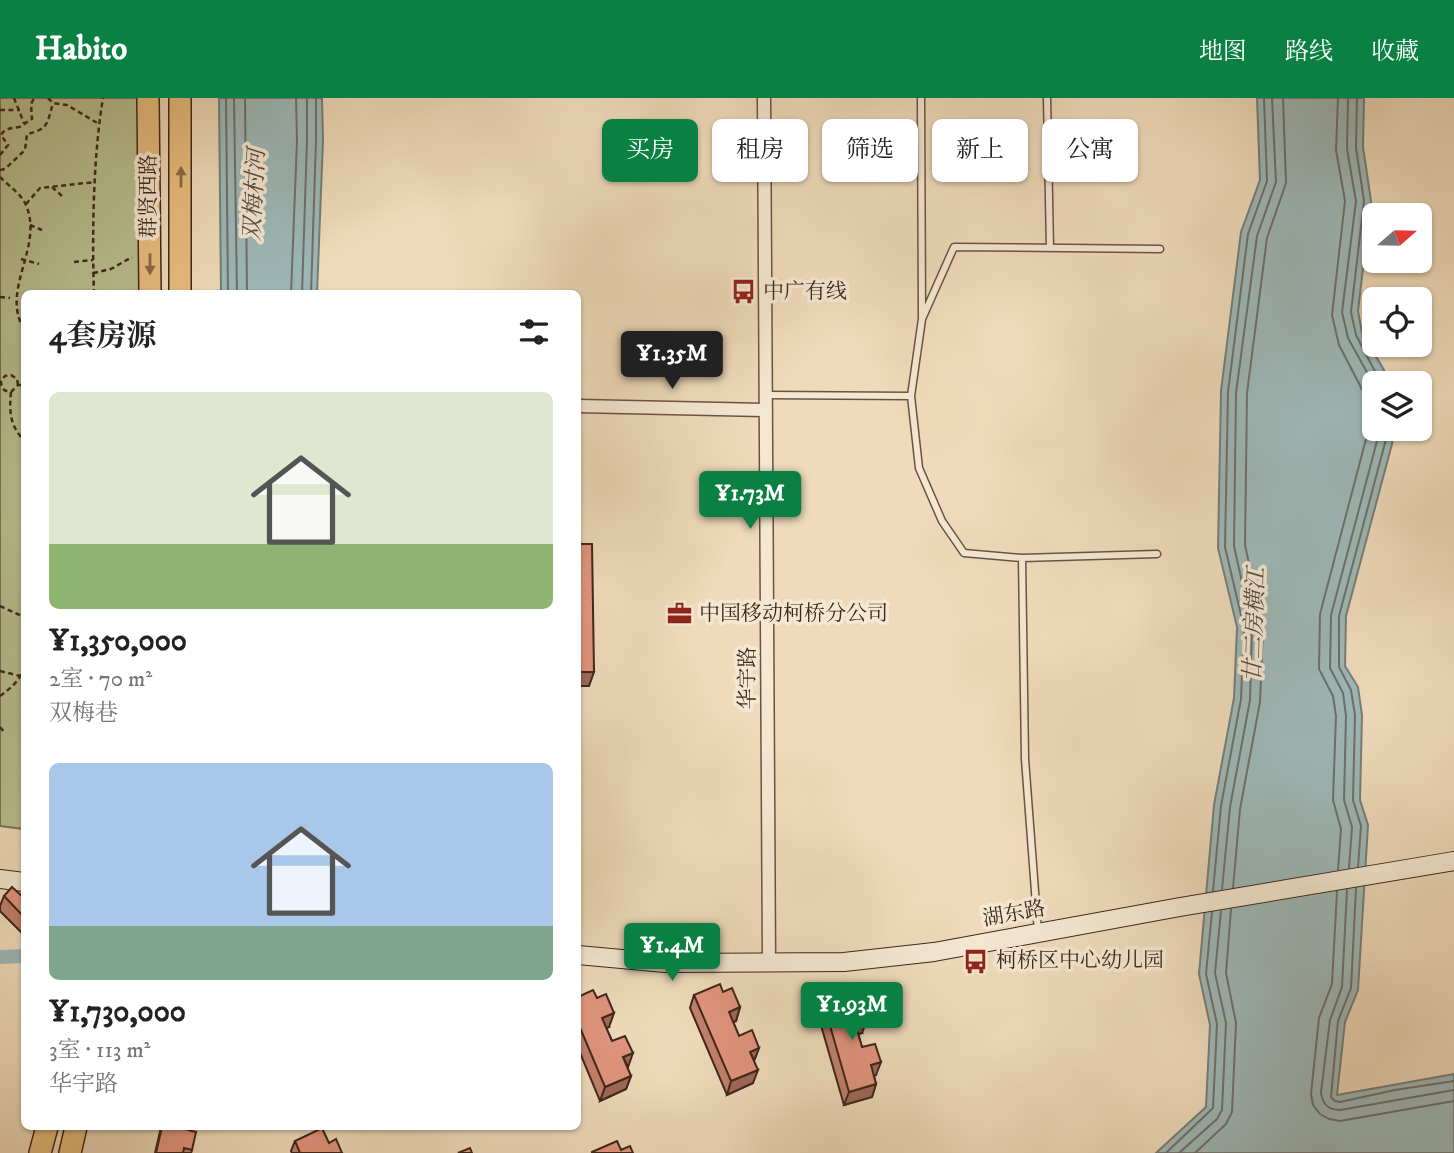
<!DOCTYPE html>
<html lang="zh">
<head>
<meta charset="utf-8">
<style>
  :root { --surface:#fff; --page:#f2f2f2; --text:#222; --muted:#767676; --accent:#0b8043 }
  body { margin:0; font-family:"IM FELL DW Pica","Noto Serif SC",serif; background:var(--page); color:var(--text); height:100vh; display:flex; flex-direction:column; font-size:26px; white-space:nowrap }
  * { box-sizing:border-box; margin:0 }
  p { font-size:23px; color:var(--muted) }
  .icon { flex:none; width:38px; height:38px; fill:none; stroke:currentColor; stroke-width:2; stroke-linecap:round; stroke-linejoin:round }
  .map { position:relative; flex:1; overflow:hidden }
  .details { position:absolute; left:21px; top:192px; width:560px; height:840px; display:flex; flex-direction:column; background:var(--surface); border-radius:10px; box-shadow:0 2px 5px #0004 }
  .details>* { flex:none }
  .hud { position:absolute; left:602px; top:21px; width:665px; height:63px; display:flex; gap:14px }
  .needle { width:46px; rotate:70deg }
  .buttons { position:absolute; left:1362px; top:105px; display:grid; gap:14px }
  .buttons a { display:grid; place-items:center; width:70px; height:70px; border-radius:10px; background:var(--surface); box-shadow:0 2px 5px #0004; font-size:35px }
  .price { position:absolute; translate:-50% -60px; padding:0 16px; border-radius:7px; background:var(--accent); color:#fff; font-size:23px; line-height:46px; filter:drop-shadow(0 2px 4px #0008) }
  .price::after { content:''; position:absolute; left:50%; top:42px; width:21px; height:16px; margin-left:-10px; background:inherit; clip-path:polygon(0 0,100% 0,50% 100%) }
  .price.selected { background:#222; color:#fff }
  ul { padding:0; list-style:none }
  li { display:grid; align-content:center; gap:14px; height:371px; padding:0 28px }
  li span { display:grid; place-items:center; height:217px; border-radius:10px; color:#555 }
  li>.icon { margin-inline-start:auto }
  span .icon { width:126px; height:126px; fill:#fffc; stroke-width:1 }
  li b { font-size:30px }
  h2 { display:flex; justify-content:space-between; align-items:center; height:84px; padding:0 28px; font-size:30px }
  .pill { padding:0 24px; border-radius:10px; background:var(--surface); box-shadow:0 2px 5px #0004; font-size:24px; line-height:63px }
  .pill.selected { background:var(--accent); color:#fff }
  header { display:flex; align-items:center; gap:42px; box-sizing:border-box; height:98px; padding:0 35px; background:var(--accent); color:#fff }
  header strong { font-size:33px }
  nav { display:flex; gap:38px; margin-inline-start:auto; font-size:24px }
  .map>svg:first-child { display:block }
  .green { fill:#b8c091; stroke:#7b7356; stroke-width:2 }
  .water { fill:#9db9b9; stroke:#777e7a; stroke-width:2 }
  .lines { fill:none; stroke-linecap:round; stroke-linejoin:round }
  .shore { stroke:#6e706a; stroke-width:2 }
  .canal { stroke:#9db9b9; stroke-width:14 }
  .lane-casing { stroke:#6a5343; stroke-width:9 }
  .street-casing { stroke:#6a5343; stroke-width:15 }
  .secondary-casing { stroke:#3e261b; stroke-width:20 }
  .primary-casing { stroke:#3e261b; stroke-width:24 }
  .path { stroke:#3e261b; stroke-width:2.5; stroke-dasharray:5 3.5; stroke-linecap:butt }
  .lane { stroke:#f5e8d3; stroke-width:6 }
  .street { stroke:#f5e8d3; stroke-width:12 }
  .secondary { stroke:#f5e8d3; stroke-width:18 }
  .primary { stroke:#e8be7e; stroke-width:21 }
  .wall { fill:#c2806c; stroke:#3e261b; stroke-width:2 }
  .shaded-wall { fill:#9e6858; stroke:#3e261b; stroke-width:2 }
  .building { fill:#e1957e; stroke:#3e261b; stroke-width:2 }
  .oneway { fill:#8a6a48 }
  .labels { text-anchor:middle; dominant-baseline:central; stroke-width:7; stroke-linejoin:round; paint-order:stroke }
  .street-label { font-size:21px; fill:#3e261b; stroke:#f5e8d3 }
  .poi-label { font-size:21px; fill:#3e261b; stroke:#f5e8d3; text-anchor:start }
  .water-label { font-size:23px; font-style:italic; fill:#564b42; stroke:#f5e8d3 }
</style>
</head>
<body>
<header>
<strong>Habito</strong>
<nav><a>地图</a><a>路线</a><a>收藏</a></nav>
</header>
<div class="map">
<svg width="1454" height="1055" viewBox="0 0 1454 1055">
  <rect width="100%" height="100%" fill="#efdbbb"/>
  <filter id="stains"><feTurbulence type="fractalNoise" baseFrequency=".00286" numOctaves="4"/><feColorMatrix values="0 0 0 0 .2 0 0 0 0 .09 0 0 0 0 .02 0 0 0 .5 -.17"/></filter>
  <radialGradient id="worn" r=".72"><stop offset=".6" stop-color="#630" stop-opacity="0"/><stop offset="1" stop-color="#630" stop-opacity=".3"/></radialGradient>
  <!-- green -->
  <path class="green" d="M0 0H139L142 196H24V731L0 728Z"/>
  <!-- water -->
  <path class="water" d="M219 0H322L323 42 317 196H221Z
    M1257 0H1364L1363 49 1371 103 1358 213 1362 235 1384 272 1388 285H1374V331H1394L1392 346 1346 518 1345 568 1358 589 1362 617 1360 702 1368 727 1358 892 1345 924 1337 997 1454 976V1055H1156L1206 1009 1210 927 1199 876 1214 707 1234 600 1237 529 1218 450 1221 293 1241 134 1260 82Z"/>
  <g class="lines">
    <!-- shore -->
    <path class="shore" d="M226 0 228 196
      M234 0 237 196
      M245 0 247 196
      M1338 0 1336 52 1345 103 1332 217 1339 247 1366 299 1374 306
      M1348 0 1347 51 1356 103 1342 214 1348 240 1369 278 1374 291
      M1357 0 1356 50 1364 103 1351 214 1356 237 1381 285
      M291 196 297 42 296 0
      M302 196 307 42V0
      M311 196 316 42V0
      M1358 769 1361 728 1353 702 1355 617 1351 592 1339 569V518L1385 345 1387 331
      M1349 770 1352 729 1344 702 1346 618 1343 595 1330 570 1331 517 1377 343 1378 331
      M1338 772 1341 731 1333 702 1336 618 1333 598 1319 571 1320 516 1366 341 1368 326 1374 315
      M1233 790 1240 711 1260 604 1263 530 1245 447 1247 295 1267 140 1286 85 1283 0
      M1356 790 1351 890 1338 923 1331 999 1335 1003 1340 1004 1395 992 1454 983
      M1222 791 1230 709 1250 602 1252 530 1234 448 1236 295 1257 138 1276 84 1272 0
      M1347 792 1342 889 1330 922 1321 994C1322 1005 1328 1012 1340 1012L1454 992
      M1213 793 1221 708 1241 601 1244 530 1225 449 1228 294 1248 136 1267 83 1264 0
      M1337 793 1332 886 1319 920 1311 996 1313 1007 1320 1016 1329 1021 1340 1023 1454 1003
      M1166 1055 1213 1010 1217 926 1206 876 1212 814
      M1179 1055 1217 1021 1222 1012 1226 925 1215 875 1221 813
      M1195 1055 1226 1026 1232 1014 1236 925 1226 875 1231 811"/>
    <!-- canal -->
    <path class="canal" d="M0 859 24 858"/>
    <defs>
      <path id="lane" d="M921 0 922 219
        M1047 0 1050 150
        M766 297 911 298
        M1157 456 1022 460 964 455 942 423 919 370 911 298 922 221 954 149 1160 151
        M1022 460 1025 661 1038 833"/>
      <path id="street" d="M764 0 769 865
        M578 308 766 312"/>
      <path id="secondary" d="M0 781 24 784
        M578 857 665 865 844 864 934 854 1180 809 1454 763"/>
      <path id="primary" d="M148 0 150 196
        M180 196V0
        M40 1055 47 1029
        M70 1055 76 1029"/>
    </defs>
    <!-- lane casing -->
    <use href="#lane" class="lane-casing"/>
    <!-- street casing -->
    <use href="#street" class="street-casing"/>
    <!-- secondary casing -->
    <use href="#secondary" class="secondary-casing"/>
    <!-- primary casing -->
    <use href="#primary" class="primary-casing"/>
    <!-- path -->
    <path class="path" d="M14 0 24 25
      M48 0 53 5 67 7 99 26
      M0 12H20
      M0 57 8 47 1 37C6 29 11 31 19 29 23 28 27 23 32 21L31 6 34 0
      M0 72 5 71 25 52 27 36C49 31 47 25 53 5
      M0 79C8 87 22 97 26 107 44 149 0 192 24 231
      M52 89 62 98
      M26 106 40 90 95 84
      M30 127 42 132
      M21 161 39 166
      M74 164 93 162
      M93 175 111 171 132 159
      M94 196C92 135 93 60 103 0
      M0 199 10 200
      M18 287 17 281 11 277 5 278 1 283C1 291 4 293 11 294L18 287H24
      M11 294C9 314 10 328 24 342
      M0 508 24 519
      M0 573 24 579
      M0 598C11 590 20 583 24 569
      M0 629 5 635"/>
    <!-- lane -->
    <use href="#lane" class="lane"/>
    <!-- street -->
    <use href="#street" class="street"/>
    <!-- secondary -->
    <use href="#secondary" class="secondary"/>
    <!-- primary -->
    <use href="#primary" class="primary"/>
  </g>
  <!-- wall -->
  <path class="wall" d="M4 798 24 800V837L0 813V808Z
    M723 894 740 909 736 923 733 924 739 938 759 950 754 963 753 985 727 997 690 910 694 897Z
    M578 899 609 929 606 930 612 943 631 978 626 991 600 1003 578 950Z
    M823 903 862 935 858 936 862 949 876 977 874 978 876 986 872 999 844 1007 818 917Z
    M161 1029H189L188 1032 192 1052 191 1055H155Z
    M295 1043 329 1045 342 1055H292L291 1053Z"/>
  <!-- shaded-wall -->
  <path class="shaded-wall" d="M578 574H594L589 588H578Z
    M740 909 736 923 724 928 729 914Z
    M614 915 609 929 597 934 602 920Z
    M867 922 862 935 850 939 855 925Z
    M759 950 754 963 750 954Z
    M633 955 628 969 623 959Z
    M881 964 876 977 866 980 871 967Z
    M758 972 753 985 727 997 731 983Z
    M631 978 626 991 600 1003 605 989Z
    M876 986 872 999 844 1007 849 994Z"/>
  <!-- building -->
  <path class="building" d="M578 446H592L594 574H578Z
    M12 789 24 800V819L4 798Z
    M720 886 723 894 732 890 740 909 729 914 739 938 752 932 759 950 750 954 758 972 731 983 694 897Z
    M593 892 597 900 606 896 614 915 602 920 612 943 625 938 633 955 623 959 631 978 605 989 578 925V899Z
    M850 896 852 904 861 902 867 922 855 925 862 949 875 946 881 964 871 967 876 986 849 994 823 903Z
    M162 1029H189L188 1032 196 1034 192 1052 184 1050 183 1055H156Z
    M322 1030 329 1045 336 1041 342 1055H300L295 1043Z
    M617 1043 621 1052 630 1048 633 1055H592V1054Z
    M470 1050 472 1055H458Z"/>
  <!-- one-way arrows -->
  <defs><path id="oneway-solid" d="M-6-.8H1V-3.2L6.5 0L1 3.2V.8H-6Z" transform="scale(1.75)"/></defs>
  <g class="oneway">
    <use href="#oneway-solid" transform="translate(181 79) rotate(-90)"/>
    <use href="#oneway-solid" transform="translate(150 166) rotate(90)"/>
  </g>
  <!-- icons -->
  <defs>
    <symbol id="bus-bare" viewBox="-9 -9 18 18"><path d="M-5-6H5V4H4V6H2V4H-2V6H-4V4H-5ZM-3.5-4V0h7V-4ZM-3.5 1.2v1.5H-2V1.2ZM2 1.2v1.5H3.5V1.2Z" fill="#8f2418" stroke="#f5e8d3" stroke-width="2.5" paint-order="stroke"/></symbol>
    <symbol id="office-bare" viewBox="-9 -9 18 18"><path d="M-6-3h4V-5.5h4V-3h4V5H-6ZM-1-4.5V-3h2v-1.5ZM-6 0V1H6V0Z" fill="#8f2418" stroke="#f5e8d3" stroke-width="2.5" paint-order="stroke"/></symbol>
  </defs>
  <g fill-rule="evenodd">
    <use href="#bus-bare" x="726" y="176" width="35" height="35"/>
    <use href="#office-bare" x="662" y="498" width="35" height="35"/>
    <use href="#bus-bare" x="958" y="846" width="35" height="35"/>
  </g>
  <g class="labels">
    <!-- street labels -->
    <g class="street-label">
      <text transform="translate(149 98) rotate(-90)">群贤西路</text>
      <text transform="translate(748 580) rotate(-90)">华宇路</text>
      <text transform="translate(1014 816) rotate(-10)">湖东路</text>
    </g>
    <!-- poi labels -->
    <g class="poi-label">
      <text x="763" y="194">中广有线</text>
      <text x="699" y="516">中国移动柯桥分公司</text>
      <text x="996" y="863">柯桥区中心幼儿园</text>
    </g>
    <!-- water labels -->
    <g class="water-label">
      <text transform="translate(255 97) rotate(-87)">双梅村河</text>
      <text transform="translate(1255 527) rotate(-88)">廿二房横江</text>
    </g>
  </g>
  <rect width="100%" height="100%" filter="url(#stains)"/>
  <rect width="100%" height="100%" fill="url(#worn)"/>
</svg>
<div class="buttons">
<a><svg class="needle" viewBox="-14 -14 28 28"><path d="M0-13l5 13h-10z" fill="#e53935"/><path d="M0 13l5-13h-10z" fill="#767676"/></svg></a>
<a><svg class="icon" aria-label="locate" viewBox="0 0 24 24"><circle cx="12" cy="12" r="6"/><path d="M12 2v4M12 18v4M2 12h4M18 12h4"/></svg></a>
<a><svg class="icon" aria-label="layers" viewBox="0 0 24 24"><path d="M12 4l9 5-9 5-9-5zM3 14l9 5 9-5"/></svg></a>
</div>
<b class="price selected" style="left:672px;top:293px">¥1.35M</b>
<b class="price" style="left:750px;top:433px">¥1.73M</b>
<b class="price" style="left:672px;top:885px">¥1.4M</b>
<b class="price" style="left:852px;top:944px">¥1.93M</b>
<div class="hud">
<a class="pill selected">买房</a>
<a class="pill">租房</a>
<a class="pill">筛选</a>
<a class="pill">新上</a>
<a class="pill">公寓</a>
</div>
<section class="details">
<h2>4套房源<svg class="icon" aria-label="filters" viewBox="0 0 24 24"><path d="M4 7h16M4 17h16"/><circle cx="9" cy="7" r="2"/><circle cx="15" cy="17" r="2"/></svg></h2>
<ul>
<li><span style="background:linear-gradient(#dfe7d0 70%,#8fb573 0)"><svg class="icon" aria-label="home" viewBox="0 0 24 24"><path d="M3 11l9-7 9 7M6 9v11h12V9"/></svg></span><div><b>¥1,350,000</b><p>2室 · 70 m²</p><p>双梅巷</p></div></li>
<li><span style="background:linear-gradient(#a9c7e8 75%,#7fa58c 0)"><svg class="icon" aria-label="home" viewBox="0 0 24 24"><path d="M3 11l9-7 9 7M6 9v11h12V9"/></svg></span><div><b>¥1,730,000</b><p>3室 · 113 m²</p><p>华宇路</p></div></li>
</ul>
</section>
</div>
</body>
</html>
